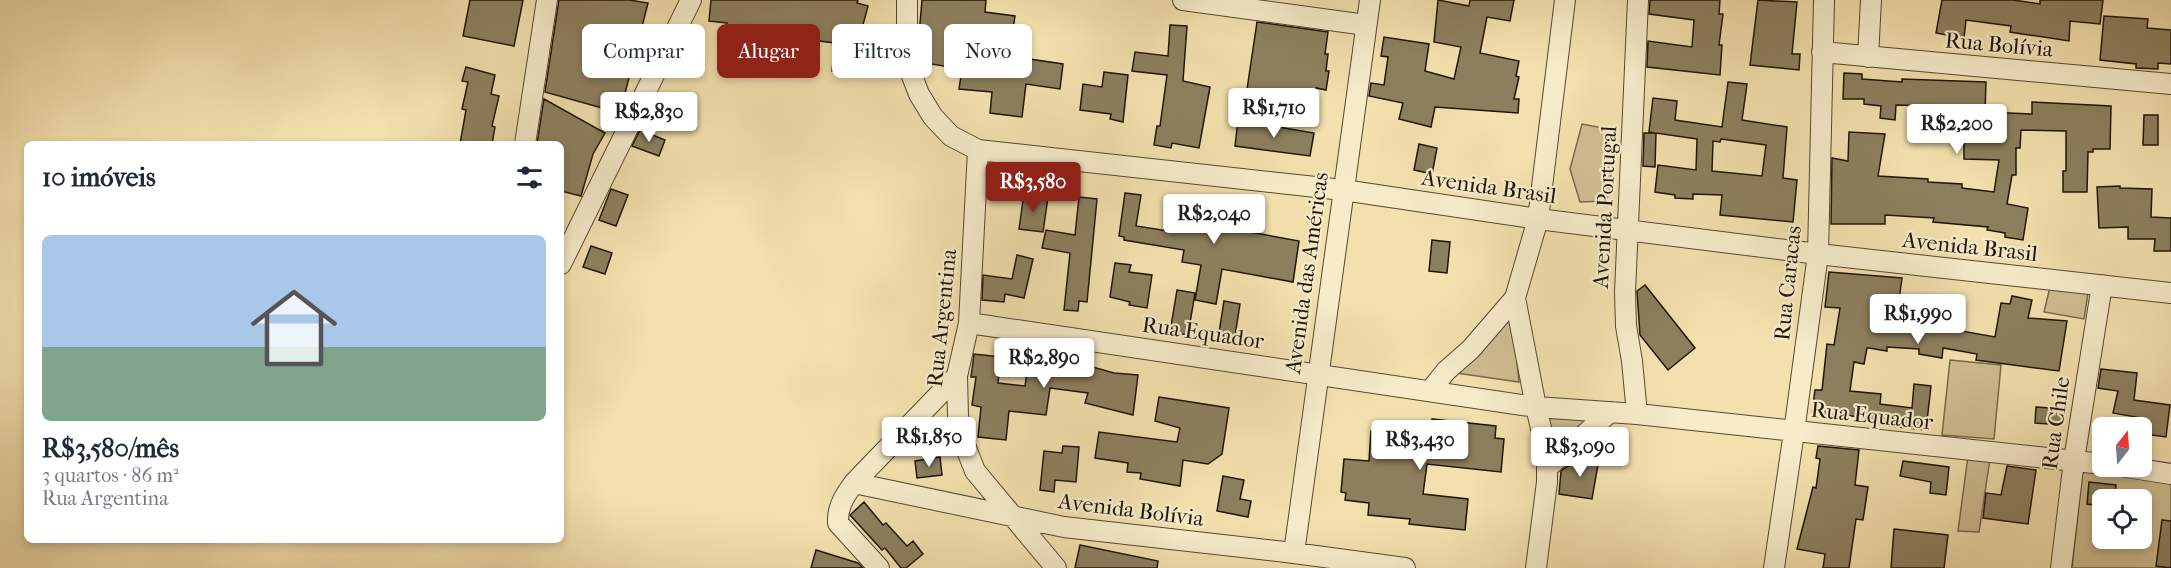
<!DOCTYPE html>
<html lang="pt">
<head>
<meta charset="utf-8">
<style>
  :root { --surface:#fff; --page:#f2f2f3; --text:#1f2937; --muted:#747a83; --line:#e0e1e3; --accent:#8f2418 }
  body { margin:0; font-family:"IM FELL French Canon",serif; background:var(--page); color:var(--text); height:100vh; display:flex; flex-direction:column; font-size:22px; white-space:nowrap }
  * { box-sizing:border-box; margin:0 }
  p { font-size:20px; color:var(--muted) }
  .icon { flex:none; width:33px; height:33px; fill:none; stroke:currentColor; stroke-width:2; stroke-linecap:round; stroke-linejoin:round }
  .map { position:relative; flex:1; overflow:hidden }
  .drawer { position:absolute; left:24px; top:141px; width:540px; height:402px; display:flex; flex-direction:column; background:var(--surface); border-radius:9px; box-shadow:0 3px 9px #0003 }
  .drawer>* { flex:none }
  .guide { position:absolute; left:582px; top:24px; width:570px; height:54px; display:flex; gap:12px }
  .needle { width:39px; rotate:17deg }
  .buttons { position:absolute; left:2092px; top:417px; display:grid; gap:12px }
  .buttons a { display:grid; place-items:center; width:60px; height:60px; border-radius:9px; background:var(--surface); box-shadow:0 3px 9px #0003; font-size:30px }
  .price { position:absolute; translate:-50% -51px; padding:0 14px; border-radius:6px; background:#fff; color:#222; font-size:20px; line-height:39px; filter:drop-shadow(0 2px 3px #0008) }
  .price::after { content:''; position:absolute; left:50%; top:36px; width:18px; height:14px; margin-left:-9px; background:inherit; clip-path:polygon(0 0,100% 0,50% 100%) }
  .price.on { background:var(--accent); color:#fff }
  ul { padding:0; list-style:none }
  li { display:grid; align-content:center; gap:12px; height:318px; padding:0 18px }
  li+li { border-top:2px solid var(--line) }
  li span { display:grid; place-items:center; height:186px; border-radius:9px; color:#555 }
  li>.icon { margin-inline-start:auto }
  span .icon { width:108px; height:108px; fill:#fffc; stroke-width:1 }
  li b { font-size:26px }
  h2 { display:flex; justify-content:space-between; align-items:center; height:72px; padding:0 18px; font-size:26px }
  .chip { padding:0 21px; border-radius:9px; background:var(--surface); box-shadow:0 3px 9px #0003; font-size:21px; line-height:54px }
  .chip.on { background:var(--accent); color:#fff }
  .map>svg:first-child { display:block }
  .green { fill:#cebd91; stroke:#76694d; stroke-width:1.5; fill-rule:evenodd }
  .building { fill:#8d7f5e; stroke:#1f1509; stroke-width:1.5; fill-rule:evenodd }
  .lines { fill:none; stroke-linecap:round; stroke-linejoin:round }
  .minor-casing { stroke:#544832; stroke-width:22 }
  .minor { stroke:#f7ebca; stroke-width:20 }
  .labels { text-anchor:middle; dominant-baseline:central; stroke-width:4.5; stroke-linejoin:round; paint-order:stroke }
  .street-label { font-size:22px; fill:#1f1509; stroke:#f7ebca }
</style>
</head>
<body>
<div class="map">
<svg width="2171" height="568" viewBox="0 0 2171 568">
  <rect width="100%" height="100%" fill="#f2e0ad"/>
  <filter id="stains"><feTurbulence type="fractalNoise" baseFrequency=".00333" numOctaves="4"/><feColorMatrix values="0 0 0 0 .2 0 0 0 0 .09 0 0 0 0 .02 0 0 0 .5 -.17"/></filter>
  <radialGradient id="worn" r=".72"><stop offset=".6" stop-color="#630" stop-opacity="0"/><stop offset="1" stop-color="#630" stop-opacity=".3"/></radialGradient>
  <!-- green -->
  <path class="green" d="M1582 124 1608 129 1607 159 1612 180 1606 201 1580 202 1570 169Z
    M2050 287 2088 293 2084 319 2044 312Z
    M1512 311 1519 382 1456 373Z
    M1950 360 2001 365 1994 439 1942 435Z
    M1543 412 1597 416 1556 449Z
    M1968 456 1990 459 1979 532 1958 531Z
    M2083 468 2171 481V568H2072ZM2103 500H2142V538H2103Z"/>
  <!-- building -->
  <path class="building" d="M470 0H523L514 46 463 36Z
    M559 0H629L648 3 620 113 545 92Z
    M711 0H858L857 3 868 6 861 32 878 34 876 53H873L870 76 832 71 835 43 771 35 766 58 736 52 740 31 727 29V23L709 21Z
    M922 0H986L985 12 1015 16 1009 56 1063 64 1060 89 1026 84 1022 117 990 113 992 92 959 89 962 69 919 62 924 36 919 35Z
    M1438 0 1469 6 1470 0H1514L1510 21 1487 17 1480 53 1519 61 1516 76 1519 77 1514 99H1519L1518 113 1435 107 1431 127 1399 119 1403 103 1369 96 1371 83 1384 85 1388 57 1381 56 1384 37 1429 44 1425 71 1454 79 1461 47 1434 42Z
    M1650 0H1720L1719 14H1723L1719 45H1722L1720 75 1647 67 1648 41 1692 47 1694 20 1649 14Z
    M1758 0 1797 2 1792 54H1800L1799 70 1750 65Z
    M1942 0H2013L2040 4V0H2103L2100 24 2070 21 2069 41 2010 32 2011 26 1966 20 1964 38 1936 33Z
    M2104 16 2148 19 2147 28 2171 30V64L2158 63V69L2136 68V64L2100 60Z
    M1257 22 1328 32 1325 54H1328L1326 71H1329L1326 90 1316 88 1313 106 1246 96Z
    M1170 25 1187 26 1183 81 1210 87 1199 148 1172 143 1171 148 1154 145 1157 126H1160L1167 75 1132 71 1135 52 1168 56Z
    M466 67 495 75 491 94 499 96 492 126 495 127 492 144H460L466 110 462 109 468 82 462 81Z
    M1104 72 1128 75 1123 122 1110 119 1111 114 1080 110 1083 84 1102 87Z
    M1844 73 1862 74V79L1902 82V79L1986 82 1985 112 2032 114V102L2111 106 2110 149H2093V152H2088L2087 192H2063V171H2066V131L2021 130 2020 148H2016V175H2012L2007 204 2028 208 2023 240 2005 237V233L1987 230 1988 227 1933 222 1934 218 1885 215V224H1831L1832 158 1848 161 1849 132 1885 134 1878 176 1928 179V182L1962 184V188L1994 192 1999 160 1964 159V121H1933V106L1896 105 1895 120 1880 118 1881 106 1864 104V99H1843Z
    M1728 82 1747 84 1742 120 1787 127 1783 178 1797 180 1793 222 1720 215 1722 195 1693 194V199L1675 198V195L1655 192 1658 165 1696 170 1697 139 1656 133 1655 167 1643 166 1644 133H1655L1649 132 1653 98 1677 101 1675 120 1722 127ZM1721 139 1766 145 1762 176 1712 171 1713 141 1720 142Z
    M544 99 605 133 593 154 581 196 561 191V144H537Z
    M2144 115H2158V145H2143Z
    M1238 120 1314 133 1310 156 1235 146Z
    M640 130 665 140 659 156 632 146Z
    M1419 144 1437 148 1432 174 1414 170Z
    M2120 186V188L2152 189 2151 217 2171 218V251H2154L2155 239H2128V227L2099 228 2097 187Z
    M611 189 628 195 616 226 599 220Z
    M1024 193 1048 197 1043 232 1019 229Z
    M1125 193 1141 195 1136 226 1168 231 1174 205 1208 212V210L1220 211 1221 198 1236 200 1233 229 1299 241 1293 282 1222 269 1216 304 1195 300 1201 265 1182 262 1184 250 1124 240V237L1119 236Z
    M1079 197 1097 199 1087 302 1079 301 1078 311 1064 310 1070 253 1042 248 1046 230 1075 235Z
    M1432 240 1450 242 1447 273 1429 271Z
    M591 246 612 253 605 274 583 267Z
    M1017 255 1033 259 1024 298 1005 294 1004 302 982 300 983 275 1012 279Z
    M1115 263 1131 265 1129 272 1152 275 1147 308 1129 305 1130 302 1110 297Z
    M1829 272 1902 278 1895 328 1935 331 1938 306 1952 307 1950 329 1995 337 2001 303 2010 304 2012 296 2032 300 2028 318 2067 321 2059 371 1976 360 1977 354 1943 348 1942 358 1919 354V349L1887 347V351L1869 348H1867L1864 364 1854 362 1850 391 1881 394 1880 404 1912 408 1914 384 1931 386 1926 430 1889 426 1890 420 1842 415V417L1812 413 1815 390H1822L1827 344 1834 345 1840 308 1825 307Z
    M1645 285 1695 348 1668 370 1640 335 1637 291Z
    M1177 290 1195 293 1188 335 1170 332Z
    M1224 301 1240 304 1234 342 1218 339Z
    M1030 351 1048 354 1047 358 1089 360V366L1114 373 1138 375 1133 415 1085 403 1088 393 1050 388 1046 415 1009 411 1006 440 978 437 981 407 972 405 976 377H971L974 354 1001 357 998 383 1025 386Z
    M2101 369 2137 373 2134 400 2170 405 2166 437 2145 434 2147 419 2113 413 2118 391 2098 388Z
    M1159 397 1229 408 1222 454 1208 464 1183 460 1180 486 1140 479 1141 473 1127 472 1128 463 1095 458 1099 432 1177 442 1180 428 1155 421Z
    M2036 407 2064 409 2062 425 2035 423Z
    M1432 419 1496 426 1495 438 1504 439 1501 472 1427 464 1423 494 1468 499 1465 530 1409 524 1410 519 1368 515 1369 503 1345 500 1346 493 1341 492 1344 459 1369 461 1371 431 1385 432 1386 426 1431 430Z
    M1063 446 1079 447 1076 482 1055 480 1054 492 1040 490 1044 451 1062 453Z
    M1818 446 1859 450 1855 485 1868 487 1863 520 1856 519 1849 568H1823L1825 554 1797 549 1813 487 1816 488 1820 459 1816 458Z
    M1600 453 1592 499 1559 494 1561 471 1568 466Z
    M940 457 942 475 917 478 915 461Z
    M1903 461 1949 467 1946 495 1930 493 1931 482 1900 476Z
    M2007 466 2036 470 2028 524 1983 518 1986 493 2001 495Z
    M1223 476 1244 480 1240 499 1251 501 1248 517 1217 511Z
    M2089 482 2116 485 2114 500H2103V506L2087 504Z
    M864 502 883 525 886 523 907 546 913 541 923 554 906 568H901L885 548 882 550 850 515Z
    M2162 520 2171 521V568L2156 566Z
    M1894 529 1948 535 1944 568H1891Z
    M1080 545 1158 561 1157 568H1075Z
    M816 550 858 563 863 568H811Z"/>
  <g class="lines">
    <defs>
      <path id="minor" d="M907 0V63L919 94 933 117 951 136 978 150 1343 190 1538 219 1818 254 2171 293
        M1183 0 1366 25
        M1822 52 2171 84
        M1868 57 1871 0
        M525 144 547 0
        M978 150 969 323 957 376 958 416 966 448 975 471 1056 568
        M561 264 691 0
        M1515 298 1536 407 1547 454V482L1536 568
        M969 323 1536 407 1637 414 2103 464
        M1430 391 1446 371 1471 349 1515 298 1538 219 1565 0
        M1637 414 1632 361 1626 326 1625 292 1638 0
        M2120 466 2171 474
        M1547 468 1610 412
        M854 483 1064 527 1294 553 1405 568
        M1294 553 1370 0
        M879 568 838 523C837 507 845 495 854 483L957 376
        M1774 568 1794 432 1818 254 1824 0
        M2061 568 2074 460 2102 285"/>
    </defs>
    <!-- minor casing -->
    <use href="#minor" class="minor-casing"/>
    <!-- minor -->
    <use href="#minor" class="minor"/>
  </g>
  <g class="labels">
    <!-- street labels -->
    <g class="street-label">
      <text transform="translate(1999 45) rotate(5)">Rua Bolívia</text>
      <text transform="translate(1489 187) rotate(8)">Avenida Brasil</text>
      <text transform="translate(1605 207) rotate(-87)">Avenida Portugal</text>
      <text transform="translate(1970 247) rotate(6)">Avenida Brasil</text>
      <text transform="translate(1307 273) rotate(-82)">Avenida das Américas</text>
      <text transform="translate(1788 283) rotate(-84)">Rua Caracas</text>
      <text transform="translate(942 318) rotate(-84)">Rua Argentina</text>
      <text transform="translate(1203 333) rotate(8)">Rua Equador</text>
      <text transform="translate(1872 416) rotate(6)">Rua Equador</text>
      <text transform="translate(2056 423) rotate(-82)">Rua Chile</text>
      <text transform="translate(1131 510) rotate(7)">Avenida Bolívia</text>
    </g>
  </g>
  <rect width="100%" height="100%" filter="url(#stains)"/>
  <rect width="100%" height="100%" fill="url(#worn)"/>
</svg>
<div class="buttons">
<a><svg class="needle" viewBox="-14 -14 28 28"><path d="M0-13l5 13h-10z" fill="#e53935"/><path d="M0 13l5-13h-10z" fill="#747a83"/></svg></a>
<a><svg class="icon" aria-label="locate" viewBox="0 0 24 24"><circle cx="12" cy="12" r="6"/><path d="M12 2v4M12 18v4M2 12h4M18 12h4"/></svg></a>
</div>
<b class="price" style="left:1274px;top:139px">R$1,710</b>
<b class="price" style="left:649px;top:143px">R$2,830</b>
<b class="price" style="left:1957px;top:155px">R$2,200</b>
<b class="price on" style="left:1033px;top:213px">R$3,580</b>
<b class="price" style="left:1214px;top:245px">R$2,040</b>
<b class="price" style="left:1918px;top:345px">R$1,990</b>
<b class="price" style="left:1044px;top:389px">R$2,890</b>
<b class="price" style="left:929px;top:468px">R$1,850</b>
<b class="price" style="left:1420px;top:471px">R$3,430</b>
<b class="price" style="left:1580px;top:478px">R$3,090</b>
<div class="guide">
<a class="chip">Comprar</a>
<a class="chip on">Alugar</a>
<a class="chip">Filtros</a>
<a class="chip">Novo</a>
</div>
<section class="drawer">
<h2>10 imóveis<svg class="icon" aria-label="filters" viewBox="0 0 24 24"><path d="M4 7h16M4 17h16"/><circle cx="9" cy="7" r="2"/><circle cx="15" cy="17" r="2"/></svg></h2>
<ul>
<li><span style="background:linear-gradient(#a9c7e8 60%,#7fa58c 0)"><svg class="icon" aria-label="home" viewBox="0 0 24 24"><path d="M3 11l9-7 9 7M6 9v11h12V9"/></svg></span><div><b>R$3,580/mês</b><p>3 quartos · 86 m²</p><p>Rua Argentina</p></div></li>
</ul>
</section>
</div>
</body>
</html>
